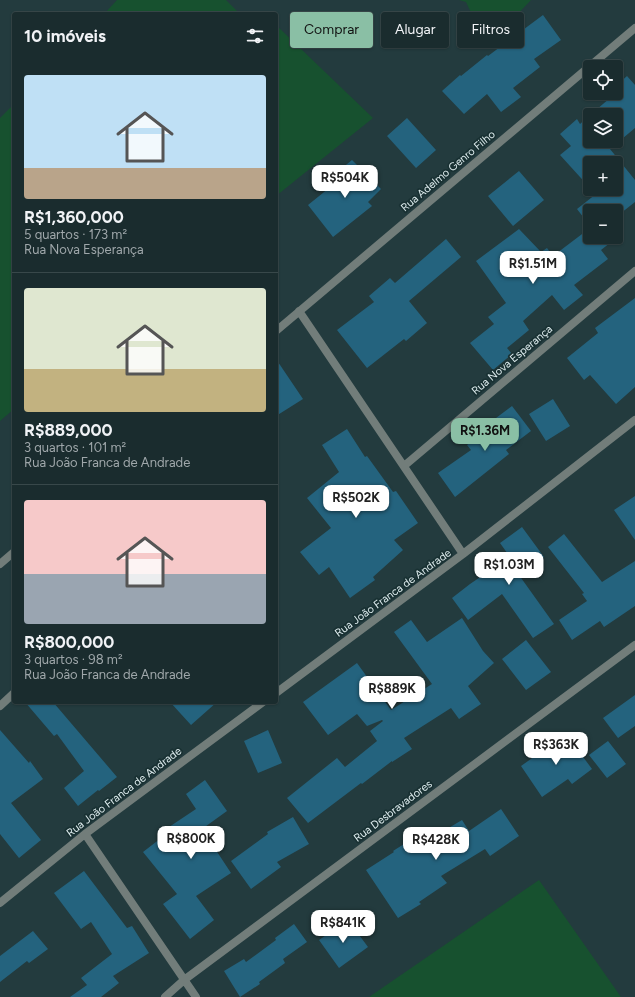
<!DOCTYPE html>
<html lang="pt">
<head>
<meta charset="utf-8">
<style>
  :root { --surface:#1a2c2e; --page:#27383a; --text:#f1f3f6; --muted:#9fa7aa; --line:#38484a; --accent:#8abfa5 }
  body { margin:0; font-family:Figtree,sans-serif; background:var(--page); color:var(--text); height:100vh; display:flex; flex-direction:column; font-size:15px; white-space:nowrap }
  * { box-sizing:border-box; margin:0 }
  p { font-size:13px; color:var(--muted) }
  .icon { flex:none; width:22px; height:22px; fill:none; stroke:currentColor; stroke-width:2; stroke-linecap:round; stroke-linejoin:round }
  .map { position:relative; flex:1; overflow:hidden }
  .sheet { position:absolute; left:12px; top:12px; width:266px; height:692px; display:flex; flex-direction:column; background:var(--surface); border-radius:4px; box-shadow:0 1px 3px #0004,0 0 0 1px var(--line) }
  .sheet>* { flex:none }
  .hud { position:absolute; left:290px; top:12px; width:285px; height:36px; display:flex; gap:8px }
  .fabs { position:absolute; left:583px; top:60px; display:grid; gap:8px }
  .fabs a { display:grid; place-items:center; width:40px; height:40px; border-radius:4px; background:var(--surface); box-shadow:0 1px 3px #0004,0 0 0 1px var(--line); font-size:20px }
  .price { position:absolute; translate:-50% -34px; padding:0 9px; border-radius:8px; background:#fff; color:#222; font-size:13px; line-height:26px; filter:drop-shadow(0 1px 2px #0008) }
  .price::after { content:''; position:absolute; left:50%; top:24px; width:12px; height:9px; margin-left:-6px; background:inherit; clip-path:polygon(0 0,100% 0,50% 100%) }
  .price.selected { background:var(--accent); color:#111 }
  ul { padding:0; list-style:none }
  li { display:grid; align-content:center; gap:8px; height:212px; padding:0 12px }
  li+li { border-top:1px solid var(--line) }
  li span { display:grid; place-items:center; height:124px; border-radius:4px; color:#555 }
  li>.icon { margin-inline-start:auto }
  span .icon { width:72px; height:72px; fill:#fffc; stroke-width:1 }
  li b { font-size:17px }
  h2 { display:flex; justify-content:space-between; align-items:center; height:48px; padding:0 12px; font-size:17px }
  .pill { padding:0 14px; border-radius:4px; background:var(--surface); box-shadow:0 1px 3px #0004,0 0 0 1px var(--line); font-size:14px; line-height:36px }
  .pill.selected { background:var(--accent); color:#111 }
  .map>svg:first-child { display:block }
  .green { fill:#17512f }
  .building { fill:#24637e }
  .lines { fill:none; stroke-linecap:round; stroke-linejoin:round }
  .minor { stroke:#727d7a; stroke-width:8 }
  .labels { text-anchor:middle; dominant-baseline:central; stroke-width:3.5; stroke-linejoin:round; paint-order:stroke }
  .street-label { font-size:11px; fill:#deecee; stroke:#193133 }
</style>
</head>
<body>
<div class="map">
<svg width="635" height="997" viewBox="0 0 635 997">
  <rect width="100%" height="100%" fill="#233b3e"/>
  <!-- green -->
  <path class="green" d="M117 0H226L240 14H104Z
    M459 0H531L514 18 495 27 475 21 466 2Z
    M276 25 373 118 276 196Z
    M14 104V409L0 421V118Z
    M539 880 621 997H369Z"/>
  <!-- building -->
  <path class="building" d="M543 15 561 40 534 59 540 67 513 88 521 97 501 112 487 94 464 114 442 91 460 75 461 76 487 55 488 56Z
    M627 76 635 85V128L610 149 635 180V202L616 217V211H590V226L577 209 596 194 591 189H616V163H590V188L560 155 571 146 560 134 577 119 580 124 590 115V141H616V115H590L616 93V86Z
    M407 118 436 150 416 168 387 136Z
    M352 160 381 189 368 202 372 206 333 237 308 205 334 184 330 178Z
    M519 171 544 200 513 226 488 196Z
    M616 223 624 232 601 250 608 259 574 285 583 295 564 310 552 295 523 321 529 330 507 348 512 354 493 370 470 343 494 324 488 317 506 303 476 261 519 229 541 252 547 248 553 256 590 228V237H616Z
    M446 239 461 257 409 301 427 323 406 341 404 339 367 368 337 330 374 302 369 296 390 278 395 283Z
    M635 298V387L616 404 590 375 584 380 567 358 598 333 595 328Z
    M276 359 303 399 276 416Z
    M553 399 570 426 546 441 529 414Z
    M512 406 531 431 506 450 509 454 455 497 438 473 471 450 467 445 494 424 492 421Z
    M347 429 365 457 367 456 393 492 396 491 418 523 394 540 403 550 373 577 375 580 350 598 329 567 319 575 300 552 331 528 307 498 339 472 322 445Z
    M635 496V540L614 510Z
    M522 527 544 557 519 575 554 624 533 638 502 594 468 620 452 598 470 584 510 557 500 543Z
    M564 534 602 582 635 561V606L604 627 600 621 572 640 559 620 587 601 582 594 584 593 548 547Z
    M462 618 483 651 494 663 468 686 481 704 459 719 451 708 404 738 412 749 392 762V761L362 784 361 783 308 823 287 798 337 758 345 767 377 741 370 731 383 721 382 720 367 726 357 714 328 735 303 702 357 663 391 710 432 684 394 632 411 620 427 642Z
    M526 640 551 672 526 690 502 659Z
    M635 695V726L618 738 603 718Z
    M25 702H53L117 777 99 791 98 790 78 806 64 788 84 771 57 734 54 736Z
    M170 702H217L191 725Z
    M0 730 29 763 30 761 43 779 11 803 41 840 19 858 0 834Z
    M268 730 282 763 258 773 244 741Z
    M566 734 592 769 572 784 568 779 542 797 521 766Z
    M608 741 626 764 607 778 589 755Z
    M205 780 227 811 202 829 231 873 196 896 214 920 190 939 163 904 177 894 143 852 165 835 163 831 196 809 186 794Z
    M501 809 519 836 490 856 485 849 441 876 447 883 419 902 421 904 398 918 366 870 394 852 393 851 415 837 420 845 462 820 469 831Z
    M293 817 309 844 277 862 281 867 251 889 231 861 268 834 267 832Z
    M84 871 127 928 132 926 149 953 113 976 119 983 101 997H70L87 985 81 978 112 954 91 922 81 929 54 893Z
    M348 920 368 947 339 968 319 940Z
    M294 924 307 942 283 959 285 963 259 982 260 984 240 997 224 971 244 959 246 962 276 940 275 938Z
    M33 931 48 949 29 963 27 961 0 982V956Z"/>
  <g class="lines">
    <!-- minor -->
    <path class="minor" d="M299 311 463 554
      M276 331 635 28
      M404 466 635 271
      M0 564 14 552
      M276 693 463 554 635 420
      M0 706 14 693
      M85 834 196 997
      M0 903 85 834 263 702
      M165 997 184 980 635 645"/>
  </g>
  <g class="labels">
    <!-- street labels -->
    <g class="street-label">
      <text transform="translate(448 171) rotate(-40)">Rua Adelmo Genro Filho</text>
      <text transform="translate(512 360) rotate(-40)">Rua Nova Esperança</text>
      <text transform="translate(393 593) rotate(-36)">Rua João Franca de Andrade</text>
      <text transform="translate(124 792) rotate(-37)">Rua João Franca de Andrade</text>
      <text transform="translate(393 811) rotate(-37)">Rua Desbravadores</text>
    </g>
  </g>
</svg>
<div class="fabs">
<a><svg class="icon" aria-label="locate" viewBox="0 0 24 24"><circle cx="12" cy="12" r="6"/><path d="M12 2v4M12 18v4M2 12h4M18 12h4"/></svg></a>
<a><svg class="icon" aria-label="layers" viewBox="0 0 24 24"><path d="M12 4l9 5-9 5-9-5zM3 14l9 5 9-5"/></svg></a>
<a>+</a>
<a>−</a>
</div>
<b class="price" style="left:345px;top:199px">R$504K</b>
<b class="price" style="left:533px;top:285px">R$1.51M</b>
<b class="price selected" style="left:485px;top:452px">R$1.36M</b>
<b class="price" style="left:356px;top:519px">R$502K</b>
<b class="price" style="left:509px;top:586px">R$1.03M</b>
<b class="price" style="left:392px;top:710px">R$889K</b>
<b class="price" style="left:556px;top:766px">R$363K</b>
<b class="price" style="left:191px;top:860px">R$800K</b>
<b class="price" style="left:436px;top:861px">R$428K</b>
<b class="price" style="left:343px;top:944px">R$841K</b>
<div class="hud">
<a class="pill selected">Comprar</a>
<a class="pill">Alugar</a>
<a class="pill">Filtros</a>
</div>
<section class="sheet">
<h2>10 imóveis<svg class="icon" aria-label="filters" viewBox="0 0 24 24"><path d="M4 7h16M4 17h16"/><circle cx="9" cy="7" r="2"/><circle cx="15" cy="17" r="2"/></svg></h2>
<ul>
<li><span style="background:linear-gradient(#bfe0f5 75%,#b9a48a 0)"><svg class="icon" aria-label="home" viewBox="0 0 24 24"><path d="M3 11l9-7 9 7M6 9v11h12V9"/></svg></span><div><b>R$1,360,000</b><p>5 quartos · 173 m²</p><p>Rua Nova Esperança</p></div></li>
<li><span style="background:linear-gradient(#dfe7d0 65%,#c2b280 0)"><svg class="icon" aria-label="home" viewBox="0 0 24 24"><path d="M3 11l9-7 9 7M6 9v11h12V9"/></svg></span><div><b>R$889,000</b><p>3 quartos · 101 m²</p><p>Rua João Franca de Andrade</p></div></li>
<li><span style="background:linear-gradient(#f6c9c9 60%,#9aa5b1 0)"><svg class="icon" aria-label="home" viewBox="0 0 24 24"><path d="M3 11l9-7 9 7M6 9v11h12V9"/></svg></span><div><b>R$800,000</b><p>3 quartos · 98 m²</p><p>Rua João Franca de Andrade</p></div></li>
</ul>
</section>
</div>
</body>
</html>
